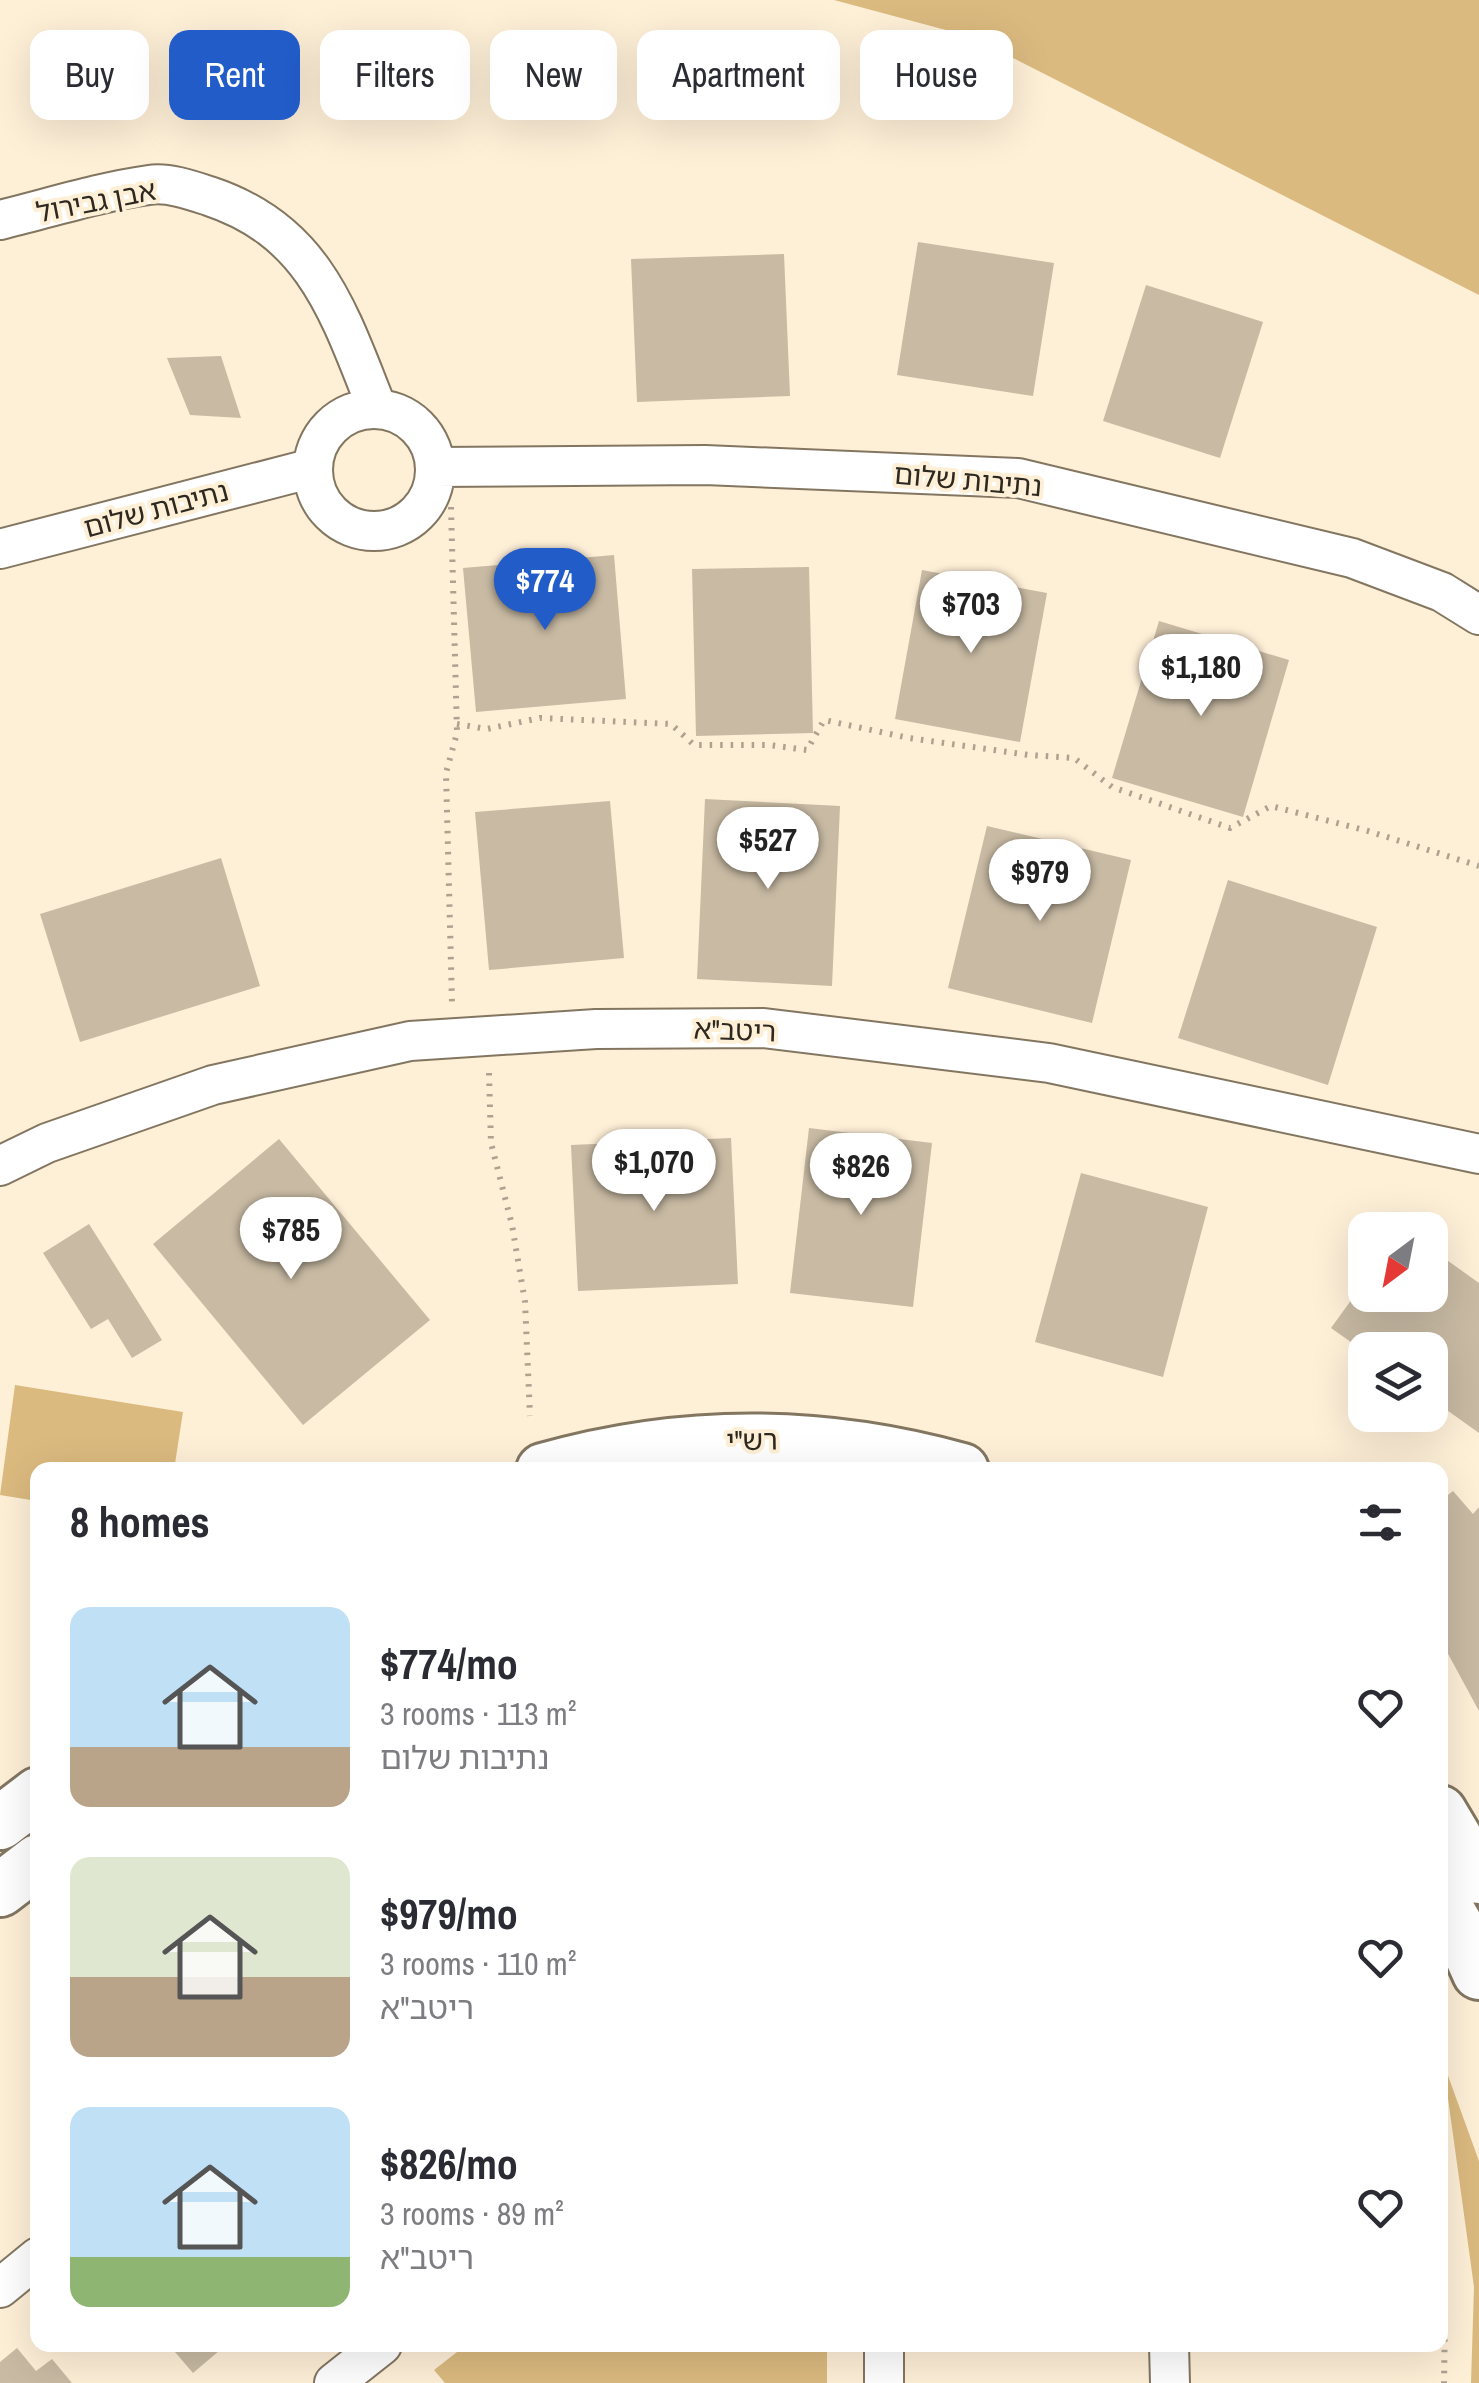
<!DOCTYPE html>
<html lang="en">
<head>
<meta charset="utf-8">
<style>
  :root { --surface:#fff; --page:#f2f2f3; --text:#2b2b33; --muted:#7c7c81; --accent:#225cc8 }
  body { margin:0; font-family:"Archivo Narrow","Noto Sans Hebrew",sans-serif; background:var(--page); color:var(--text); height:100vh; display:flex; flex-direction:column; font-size:38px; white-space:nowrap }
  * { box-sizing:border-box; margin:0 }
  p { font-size:32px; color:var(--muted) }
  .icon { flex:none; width:55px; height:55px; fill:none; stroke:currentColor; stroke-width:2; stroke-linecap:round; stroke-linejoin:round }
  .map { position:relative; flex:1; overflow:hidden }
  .side { position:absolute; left:30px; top:1462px; width:1418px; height:890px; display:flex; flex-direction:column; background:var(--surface); border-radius:20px; box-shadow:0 10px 40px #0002 }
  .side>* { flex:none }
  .banner { position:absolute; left:30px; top:30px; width:1420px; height:90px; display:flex; gap:20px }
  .needle { width:65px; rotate:212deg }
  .tools { position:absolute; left:1348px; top:1212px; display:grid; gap:20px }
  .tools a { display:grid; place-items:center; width:100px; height:100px; border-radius:20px; background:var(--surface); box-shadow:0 10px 40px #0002; font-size:50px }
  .price { position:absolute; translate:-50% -85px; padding:0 22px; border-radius:35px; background:#fff; color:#222; font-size:32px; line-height:65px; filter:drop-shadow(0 2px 5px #0008) }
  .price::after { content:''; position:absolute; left:50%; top:60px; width:30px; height:22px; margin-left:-15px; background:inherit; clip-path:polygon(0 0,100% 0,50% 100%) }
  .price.selected { background:var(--accent); color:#fff }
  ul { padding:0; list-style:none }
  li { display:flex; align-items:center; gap:30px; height:250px; padding:0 40px }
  li span { display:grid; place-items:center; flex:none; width:280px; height:200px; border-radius:20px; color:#555 }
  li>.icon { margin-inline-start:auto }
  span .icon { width:120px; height:120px; fill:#fffc; stroke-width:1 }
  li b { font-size:42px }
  h2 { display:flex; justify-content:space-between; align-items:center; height:120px; padding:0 40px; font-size:42px }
  .pill { padding:0 35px; border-radius:20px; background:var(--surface); box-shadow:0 10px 40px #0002; font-size:35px; line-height:90px }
  .pill.selected { background:var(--accent); color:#fff }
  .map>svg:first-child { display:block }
  .green { fill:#dbba7f }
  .building { fill:#c8baa3 }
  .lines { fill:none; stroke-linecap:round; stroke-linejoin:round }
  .street-casing { stroke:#837661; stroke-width:42 }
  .secondary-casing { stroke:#837661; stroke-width:58 }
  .path { stroke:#ada290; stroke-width:6; stroke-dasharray:2.5 8; stroke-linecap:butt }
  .street { stroke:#fff; stroke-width:38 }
  .secondary { stroke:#fff; stroke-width:52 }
  .labels { text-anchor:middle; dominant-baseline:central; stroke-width:8; stroke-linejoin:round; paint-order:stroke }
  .street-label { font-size:28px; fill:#2e2920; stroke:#feefd7 }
</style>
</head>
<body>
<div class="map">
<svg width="1479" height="2383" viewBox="0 0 1479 2383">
  <rect width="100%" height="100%" fill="#feefd7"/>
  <!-- green -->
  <path class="green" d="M834 0H1479V295L972 37Z
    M15 1385 183 1412 174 1470H38L37 1501 0 1495Z
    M1443 2062 1479 2161V2383H1471L1474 2287Z
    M466 2345H827V2383H445L434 2370Z"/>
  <!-- building -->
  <path class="building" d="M918 242 1054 263 1033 396 897 375Z
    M784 254 790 396 637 402 631 259Z
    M1146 285 1263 322 1220 458 1103 421Z
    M221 356 241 418 190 415 167 358Z
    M614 555 626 699 476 712 463 568Z
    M809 567 813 733 696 736 692 569Z
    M922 570 1047 593 1020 742 895 719Z
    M1159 621 1289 660 1243 817 1112 778Z
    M705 799 840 806 832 986 697 979Z
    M610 801 624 958 489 970 475 812Z
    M987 826 1131 860 1092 1023 948 988Z
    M221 858 260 986 80 1042 40 914Z
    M1228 880 1377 927 1328 1085 1178 1038Z
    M809 1128 932 1143 913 1307 790 1293Z
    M731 1138 738 1284 578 1291 571 1145Z
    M279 1139 430 1320 303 1425 153 1244Z
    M1081 1173 1208 1207 1163 1377 1035 1342Z
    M89 1224 162 1340 132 1358 108 1319 91 1329 43 1253Z
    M1430 1248 1479 1283V1433L1430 1398V1350L1365 1352 1331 1328 1365 1281V1295H1430Z
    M1453 1491 1473 1514 1479 1507V1711L1440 1639V1501Z
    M169 2345H226L193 2373Z
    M17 2348 36 2371 52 2359 72 2383H0V2362Z"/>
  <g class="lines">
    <defs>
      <path id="street" d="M0 220C49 208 99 192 149 185 168 182 191 190 209 196 315 231 339 313 377 408
        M313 470a61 61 0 1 1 122 0a61 61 0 1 1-122 0Z
        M436 467 705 465 1018 478 1352 558 1442 592 1479 615
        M0 549 313 468
        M0 1166 47 1143 213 1085 410 1041 596 1029 764 1028 1049 1063 1479 1154
        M0 2288 38 2257
        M884 2345V2383
        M1169 2345 1170 2383
        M334 2383 382 2345"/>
      <path id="secondary" d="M543 1470C683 1430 822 1431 962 1470
        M1440 1812 1479 1877
        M0 1823 38 1794
        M0 1890 38 1861
        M1440 1897 1461 1933 1479 1973"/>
    </defs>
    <!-- street casing -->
    <use href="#street" class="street-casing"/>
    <!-- secondary casing -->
    <use href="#secondary" class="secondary-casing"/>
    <!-- path -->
    <path class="path" d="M451 507 457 733 446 773 452 1003
      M457 724 487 729 540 718 671 724 694 745H769L807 750 824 720 909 738 1029 755 1074 758 1112 787 1230 828 1271 806 1368 831 1479 866
      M489 1073 491 1143 512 1225 525 1302 530 1416
      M1440 2266 1445 2316 1444 2383"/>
    <!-- street -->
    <use href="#street" class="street"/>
    <!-- secondary -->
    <use href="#secondary" class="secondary"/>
  </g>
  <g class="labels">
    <!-- street labels -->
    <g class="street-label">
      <text transform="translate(96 201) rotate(-11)">אבן גבירול</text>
      <text transform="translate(968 480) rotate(5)">נתיבות שלום</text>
      <text transform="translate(156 509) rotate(-15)">נתיבות שלום</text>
      <text transform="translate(735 1030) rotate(2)">ריטב"א</text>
      <text transform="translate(752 1440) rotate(-1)">רש"י</text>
    </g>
  </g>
</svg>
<div class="tools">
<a><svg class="needle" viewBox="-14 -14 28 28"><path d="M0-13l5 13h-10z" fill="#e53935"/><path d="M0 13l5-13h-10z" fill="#7c7c81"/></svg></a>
<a><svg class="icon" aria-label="layers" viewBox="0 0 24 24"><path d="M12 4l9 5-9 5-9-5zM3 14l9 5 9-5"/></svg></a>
</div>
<b class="price selected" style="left:545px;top:633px">$774</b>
<b class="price" style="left:971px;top:656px">$703</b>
<b class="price" style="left:1201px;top:719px">$1,180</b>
<b class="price" style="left:768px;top:892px">$527</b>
<b class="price" style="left:1040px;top:924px">$979</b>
<b class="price" style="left:654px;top:1214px">$1,070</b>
<b class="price" style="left:861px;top:1218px">$826</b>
<b class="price" style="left:291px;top:1282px">$785</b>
<div class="banner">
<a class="pill">Buy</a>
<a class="pill selected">Rent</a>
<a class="pill">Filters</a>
<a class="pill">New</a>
<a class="pill">Apartment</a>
<a class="pill">House</a>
</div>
<section class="side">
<h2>8 homes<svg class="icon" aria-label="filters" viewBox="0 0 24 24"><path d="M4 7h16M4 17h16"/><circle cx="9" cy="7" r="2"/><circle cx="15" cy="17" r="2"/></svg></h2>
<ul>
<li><span style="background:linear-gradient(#bfe0f5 70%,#b9a48a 0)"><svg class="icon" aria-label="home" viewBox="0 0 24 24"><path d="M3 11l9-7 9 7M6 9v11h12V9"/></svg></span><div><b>$774/mo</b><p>3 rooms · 113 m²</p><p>נתיבות שלום</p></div><svg class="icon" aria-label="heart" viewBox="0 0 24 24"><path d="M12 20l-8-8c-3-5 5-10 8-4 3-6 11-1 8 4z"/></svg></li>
<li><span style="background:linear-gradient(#dfe7d0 60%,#b9a48a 0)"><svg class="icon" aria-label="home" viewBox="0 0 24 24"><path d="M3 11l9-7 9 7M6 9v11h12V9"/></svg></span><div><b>$979/mo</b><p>3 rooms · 110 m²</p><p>ריטב&quot;א</p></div><svg class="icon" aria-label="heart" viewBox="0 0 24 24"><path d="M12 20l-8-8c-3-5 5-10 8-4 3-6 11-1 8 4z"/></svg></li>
<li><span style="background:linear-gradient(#bfe0f5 75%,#8fb573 0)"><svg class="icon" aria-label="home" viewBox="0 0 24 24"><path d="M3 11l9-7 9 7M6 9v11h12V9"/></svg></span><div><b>$826/mo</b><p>3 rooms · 89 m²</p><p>ריטב&quot;א</p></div><svg class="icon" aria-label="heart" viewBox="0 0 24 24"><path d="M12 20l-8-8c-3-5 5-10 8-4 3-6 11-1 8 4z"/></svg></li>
</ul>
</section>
</div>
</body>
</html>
